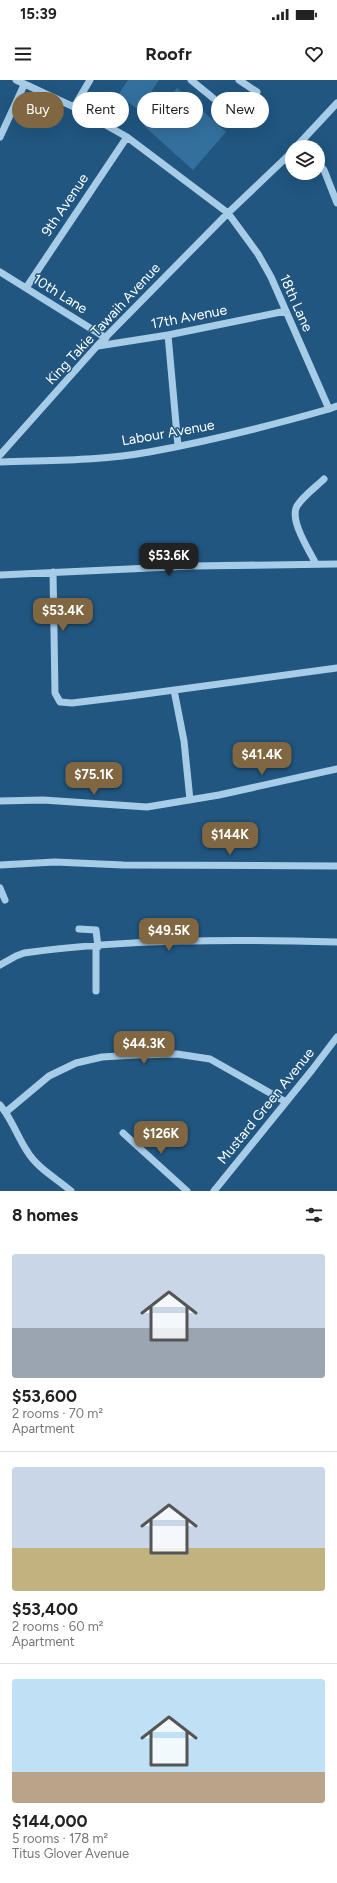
<!DOCTYPE html>
<html lang="en">
<head>
<meta charset="utf-8">
<style>
  :root { --surface:#fff; --page:#f6f6f6; --text:#222; --muted:#767676; --line:#e0e0e0; --accent:#806641 }
  body { margin:0; font-family:Figtree,sans-serif; background:var(--page); color:var(--text); height:100vh; display:flex; flex-direction:column; font-size:15px; white-space:nowrap }
  * { box-sizing:border-box; margin:0 }
  p { font-size:13px; color:var(--muted) }
  .icon { flex:none; width:22px; height:22px; fill:none; stroke:currentColor; stroke-width:2; stroke-linecap:round; stroke-linejoin:round }
  .map { position:relative; height:1111px; overflow:hidden }
  .panel { display:flex; flex-direction:column; background:var(--surface); flex:1 }
  .panel>* { flex:none }
  .guide { position:absolute; left:12px; top:12px; width:313px; height:36px; display:flex; gap:8px }
  .buttons { position:absolute; left:285px; top:60px; display:grid; gap:8px }
  .buttons a { display:grid; place-items:center; width:40px; height:40px; border-radius:50%; background:var(--surface); box-shadow:0 4px 16px #0002; font-size:20px }
  .price { position:absolute; translate:-50% -34px; padding:0 9px; border-radius:8px; background:var(--accent); color:#fff; font-size:13px; line-height:26px; filter:drop-shadow(0 1px 2px #0008) }
  .price::after { content:''; position:absolute; left:50%; top:24px; width:12px; height:9px; margin-left:-6px; background:inherit; clip-path:polygon(0 0,100% 0,50% 100%) }
  .price.current { background:#222; color:#fff }
  ul { padding:0; list-style:none }
  li { display:grid; align-content:center; gap:8px; height:212px; padding:0 12px }
  li+li { border-top:1px solid var(--line) }
  li span { display:grid; place-items:center; height:124px; border-radius:4px; color:#555 }
  li>.icon { margin-inline-start:auto }
  span .icon { width:72px; height:72px; fill:#fffc; stroke-width:1 }
  li b { font-size:17px }
  h2 { display:flex; justify-content:space-between; align-items:center; height:48px; padding:0 12px; font-size:17px }
  .tag { padding:0 14px; border-radius:18px; background:var(--surface); box-shadow:0 4px 16px #0002; font-size:14px; line-height:36px }
  .tag.current { background:var(--accent); color:#fff }
  .status { display:flex; justify-content:space-between; align-items:center; height:28px; padding:0 20px; background:var(--surface); direction:ltr }
  .status svg { height:11px; fill:currentColor }
  header { display:flex; justify-content:space-between; align-items:center; height:52px; padding:0 12px; background:var(--surface); font-size:18px; font-weight:700 }
  .map>svg:first-child { display:block }
  .green { fill:#34709e }
  .lines { fill:none; stroke-linecap:round; stroke-linejoin:round }
  .minor { stroke:#a6cce7; stroke-width:7 }
  .labels { text-anchor:middle; dominant-baseline:central; stroke-width:3; stroke-linejoin:round; paint-order:stroke }
  .street-label { font-size:14px; fill:#fff; stroke:#205680 }
</style>
</head>
<body>
<div class="status"><b>15:39</b><svg viewBox="0 0 49 12"><path d="M0 12V9h3v3zM5 12V6h3v6zM10 12V3h3v9zM15 12V0h3v12zM26 1h20v11H26zM47 4h2v5h-2z"/></svg></div>
<header><svg class="icon" aria-label="menu" viewBox="0 0 24 24"><path d="M4 6h16M4 12h16M4 18h16"/></svg>Roofr<svg class="icon" aria-label="heart" viewBox="0 0 24 24"><path d="M12 20l-8-8c-3-5 5-10 8-4 3-6 11-1 8 4z"/></svg></header>
<div class="map">
<svg width="337" height="1111" viewBox="0 0 337 1111">
  <rect width="100%" height="100%" fill="#205680"/>
  <!-- green -->
  <path class="green" d="M128 0H159L139 30 118 15Z
    M177 8 226 52 193 90 144 46Z"/>
  <g class="lines">
    <!-- minor -->
    <path class="minor" d="M16 0 74 27 127 57 228 133 258 174 271 197 329 329
      M191 0 213 18
      M239 0 257 12
      M74 27 90 0
      M0 57 24 5
      M296 67 337 23
      M318 83 324 90 337 123
      M0 192 106 258
      M26 208 127 57
      M168 255 178 366
      M98 266 168 255 286 231
      M0 375 97 266 228 133 292 72
      M0 382C49 380 100 381 149 372 210 361 269 346 329 329L337 326
      M316 484C309 470 289 440 297 426 303 416 316 407 324 399
      M53 492 55 613 60 622 72 623 130 616 337 588
      M0 495 193 486 337 484
      M174 610 184 661 190 720
      M0 721 43 720 147 727 219 715 337 689
      M0 785 55 782 123 785 337 786
      M0 808 5 820
      M79 849 96 850 98 867
      M0 885 16 876 24 873C125 859 235 859 337 862
      M96 911V867
      M0 1025C12 1039 17 1056 27 1071 37 1088 56 1098 71 1111
      M6 1032 49 996 76 983 102 977 136 975 177 974 210 979 286 1022
      M123 1053 187 1111
      M214 1111 312 990 337 957"/>
  </g>
  <g class="labels">
    <!-- street labels -->
    <g class="street-label">
      <text transform="translate(65 125) rotate(-56)">9th Avenue</text>
      <text transform="translate(60 214) rotate(32)">10th Lane</text>
      <text transform="translate(296 223) rotate(66)">18th Lane</text>
      <text transform="translate(189 237) rotate(-11)">17th Avenue</text>
      <text transform="translate(103 244) rotate(-47)">King Takie Tawaih Avenue</text>
      <text transform="translate(168 353) rotate(-10)">Labour Avenue</text>
      <text transform="translate(266 1026) rotate(-51)">Mustard Green Avenue</text>
    </g>
  </g>
</svg>
<div class="buttons">
<a><svg class="icon" aria-label="layers" viewBox="0 0 24 24"><path d="M12 4l9 5-9 5-9-5zM3 14l9 5 9-5"/></svg></a>
</div>
<b class="price current" style="left:169px;top:497px">$53.6K</b>
<b class="price" style="left:63px;top:552px">$53.4K</b>
<b class="price" style="left:262px;top:696px">$41.4K</b>
<b class="price" style="left:94px;top:716px">$75.1K</b>
<b class="price" style="left:230px;top:776px">$144K</b>
<b class="price" style="left:169px;top:872px">$49.5K</b>
<b class="price" style="left:144px;top:985px">$44.3K</b>
<b class="price" style="left:161px;top:1075px">$126K</b>
<div class="guide">
<a class="tag current">Buy</a>
<a class="tag">Rent</a>
<a class="tag">Filters</a>
<a class="tag">New</a>
</div>
</div>
<section class="panel">
<h2>8 homes<svg class="icon" aria-label="filters" viewBox="0 0 24 24"><path d="M4 7h16M4 17h16"/><circle cx="9" cy="7" r="2"/><circle cx="15" cy="17" r="2"/></svg></h2>
<ul>
<li><span style="background:linear-gradient(#c9d6e8 60%,#9aa5b1 0)"><svg class="icon" aria-label="home" viewBox="0 0 24 24"><path d="M3 11l9-7 9 7M6 9v11h12V9"/></svg></span><div><b>$53,600</b><p>2 rooms · 70 m²</p><p>Apartment</p></div></li>
<li><span style="background:linear-gradient(#c9d6e8 65%,#c2b280 0)"><svg class="icon" aria-label="home" viewBox="0 0 24 24"><path d="M3 11l9-7 9 7M6 9v11h12V9"/></svg></span><div><b>$53,400</b><p>2 rooms · 60 m²</p><p>Apartment</p></div></li>
<li><span style="background:linear-gradient(#bfe0f5 75%,#b9a48a 0)"><svg class="icon" aria-label="home" viewBox="0 0 24 24"><path d="M3 11l9-7 9 7M6 9v11h12V9"/></svg></span><div><b>$144,000</b><p>5 rooms · 178 m²</p><p>Titus Glover Avenue</p></div></li>
</ul>
</section>
</body>
</html>
